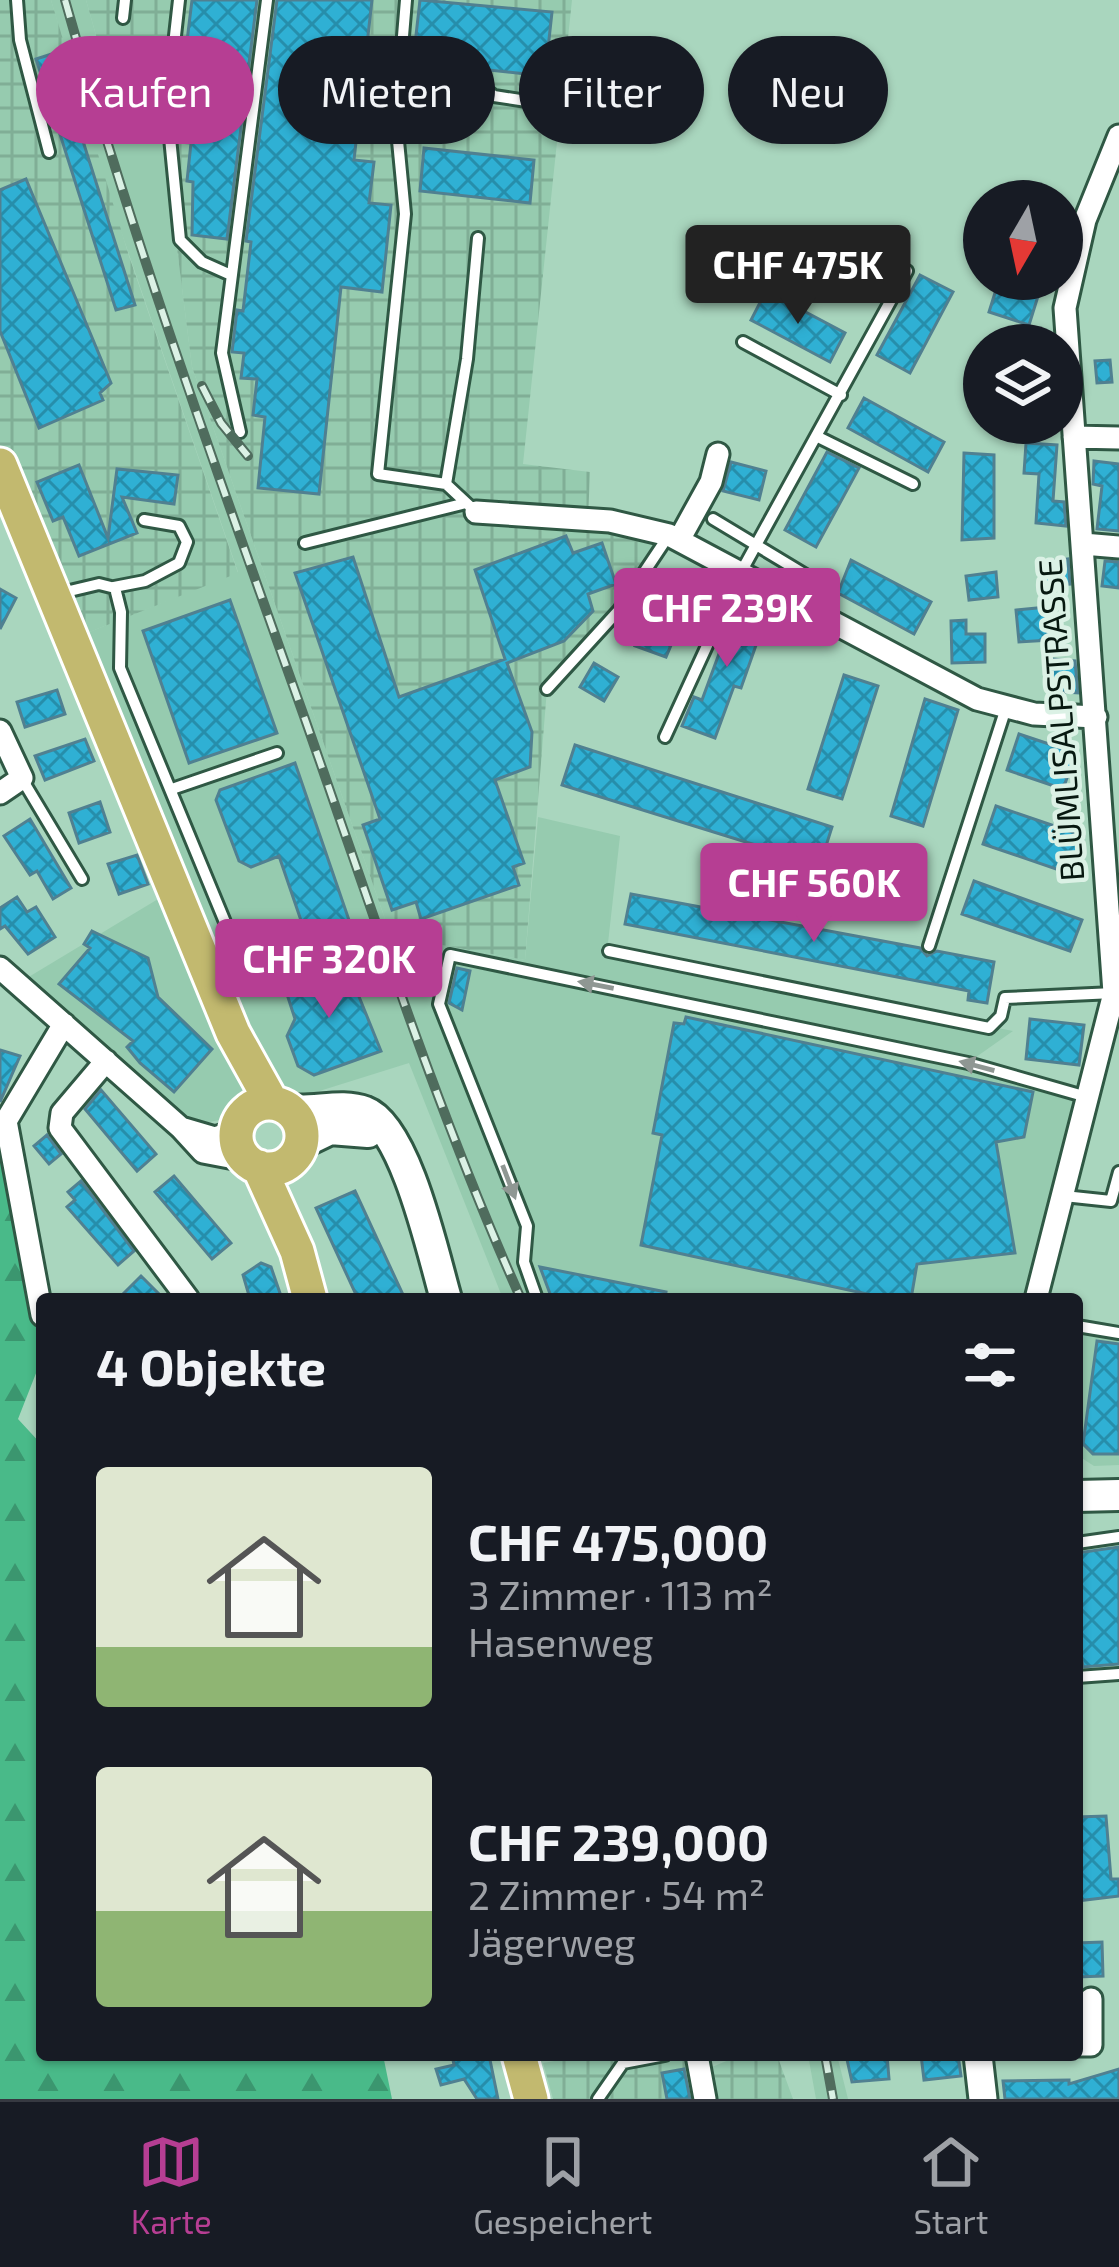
<!DOCTYPE html>
<html lang="de">
<head>
<meta charset="utf-8">
<style>
  :root { --surface:#171b24; --page:#242831; --text:#f1f3f6; --muted:#9ea1a6; --line:#363941; --accent:#b63e93 }
  body { margin:0; font-family:"Exo 2",sans-serif; background:var(--page); color:var(--text); height:100vh; display:flex; flex-direction:column; font-size:45px; white-space:nowrap }
  * { box-sizing:border-box; margin:0 }
  p { font-size:39px; color:var(--muted) }
  .icon { flex:none; width:66px; height:66px; fill:none; stroke:currentColor; stroke-width:2; stroke-linecap:round; stroke-linejoin:round }
  .map { position:relative; flex:1; overflow:hidden }
  .panel { position:absolute; left:36px; top:1293px; width:1047px; height:768px; display:flex; flex-direction:column; background:var(--surface); border-radius:12px; box-shadow:0 3px 9px #0004 }
  .panel>* { flex:none }
  .guide { position:absolute; left:36px; top:36px; width:1047px; height:108px; display:flex; gap:24px }
  .needle { width:78px; rotate:189deg }
  .buttons { position:absolute; left:963px; top:180px; display:grid; gap:24px }
  .buttons a { display:grid; place-items:center; width:120px; height:120px; border-radius:50%; background:var(--surface); box-shadow:0 3px 9px #0004; font-size:60px }
  .price { position:absolute; translate:-50% -102px; padding:0 27px; border-radius:12px; background:var(--accent); color:#fff; font-size:39px; line-height:78px; filter:drop-shadow(0 3px 6px #0008) }
  .price::after { content:''; position:absolute; left:50%; top:72px; width:36px; height:27px; margin-left:-18px; background:inherit; clip-path:polygon(0 0,100% 0,50% 100%) }
  .price.on { background:#222; color:#fff }
  ul { padding:0; list-style:none }
  li { display:flex; align-items:center; gap:36px; height:300px; padding:0 60px }
  li span { display:grid; place-items:center; flex:none; width:336px; height:240px; border-radius:12px; color:#555 }
  li>.icon { margin-inline-start:auto }
  span .icon { width:144px; height:144px; fill:#fffc; stroke-width:1 }
  li b { font-size:51px }
  h2 { display:flex; justify-content:space-between; align-items:center; height:144px; padding:0 60px; font-size:51px }
  .chip { padding:0 42px; border-radius:54px; background:var(--surface); box-shadow:0 3px 9px #0004; font-size:42px; line-height:108px }
  .chip.on { background:var(--accent); color:#fff }
  .dock { display:flex; justify-content:space-around; align-items:center; height:168px; border-top:3px solid var(--line); background:var(--surface); font-size:33px; color:var(--muted) }
  .dock a { display:grid; justify-items:center; gap:6px }
  .dock .on { color:var(--accent) }
  .map>svg:first-child { display:block }
  .built { fill:#96cbaf }
  .industrial { fill:url(#industrial-grid) }
  .forest { fill:url(#forest-firs) }
  .building { fill:url(#building-cross-hatch); stroke:#508091; stroke-width:3 }
  .lines { fill:none; stroke-linecap:round; stroke-linejoin:round }
  .service-casing { stroke:#2f5844; stroke-width:16 }
  .minor-casing { stroke:#2f5844; stroke-width:27 }
  .tertiary-casing { stroke:#2f5844; stroke-width:33 }
  .secondary-casing { stroke:#2f5844; stroke-width:36 }
  .primary-casing { stroke:#fff; stroke-width:39 }
  .service { stroke:#fff; stroke-width:10 }
  .minor { stroke:#fff; stroke-width:21 }
  .tertiary { stroke:#fff; stroke-width:27 }
  .secondary { stroke:#fff; stroke-width:30 }
  .primary { stroke:#c2b96f; stroke-width:33 }
  .rail-casing { stroke:#4f6c5d; stroke-width:10 }
  .rail { stroke:#dbf1e5; stroke-width:6; stroke-dasharray:18; stroke-linecap:butt }
  .oneway { fill:#8f9793 }
  .labels { text-anchor:middle; dominant-baseline:central; stroke-width:9; stroke-linejoin:round; paint-order:stroke }
  .street-label { font-size:33px; fill:#071810; stroke:#dbf1e5 }
</style>
</head>
<body>
<div class="map">
<svg width="1119" height="2099" viewBox="0 0 1119 2099">
  <defs>
    <pattern id="industrial-grid" width="8" height="8" patternUnits="userSpaceOnUse" patternTransform="scale(3)"><rect width="8" height="8" fill="#96cbaf"/><path d="M0 4h8M4 0v8" fill="none" stroke="#80ae96"/></pattern>
    <pattern id="forest-firs" width="22" height="20" patternUnits="userSpaceOnUse" patternTransform="scale(3)"><rect width="22" height="20" fill="#49ba89"/><path d="M5 1l3.5 6h-7zM16 11l3.5 6h-7z" fill="#3b966f"/></pattern>
    <pattern id="building-cross-hatch" width="8" height="8" patternUnits="userSpaceOnUse" patternTransform="scale(3)"><rect width="8" height="8" fill="#2fb0d4"/><path d="M0 0l8 8M0 8l8-8" fill="none" stroke="#268eab"/></pattern>
  </defs>
  <rect width="100%" height="100%" fill="#a9d6be"/>
  <!-- built -->
  <path class="built" d="M51 0H86L115 102 157 90 192 367 391 936 525 960 538 817 620 836 607 952 1013 1031 969 1062 1090 1098 1036 1299H503L409 1063 243 1115 181 1128 17 984 178 887 72 639 238 572 101 173Z
    M1077 1318 1119 1325V1465L1094 1466 1077 1455Z
    M808 2055H837L848 2099H816Z"/>
  <!-- industrial -->
  <path class="industrial" d="M0 0H51L129 256 238 573 72 639 0 465Z
    M86 0H572L523 464 590 472 588 520 669 535 619 610 547 689 525 960 391 936 192 367 157 91 115 102Z
    M588 2055H704L707 2069 741 2055H777L793 2099H553L543 2063Z"/>
  <!-- forest -->
  <path class="forest" d="M0 1126 42 1342V1358L18 1419 42 1445V2055H383L392 2099H0Z"/>
  <!-- building -->
  <path class="building" d="M192 0H257L227 239 192 235 193 182 187 181 191 143 180 142 178 115Z
    M277 0H372L354 160 374 162 369 203 391 205 382 292 341 287 319 494 258 488 265 417 253 415 257 379 241 378 244 353 232 352 237 310 243 311 251 242 246 241Z
    M420 0 552 12 545 76 413 62Z
    M55 53 135 305 116 310 36 59Z
    M424 148 534 160 530 203 420 191Z
    M26 179 111 383 100 393 103 400 39 428 0 331V190Z
    M920 275 953 292 910 373 877 355Z
    M999 280 1039 293 1029 325 989 312Z
    M766 291 845 333 830 362 751 320Z
    M1110 360 1112 382 1097 383 1095 361Z
    M864 398 944 442 928 472 848 428Z
    M1026 443 1057 445 1053 501 1064 502 1066 526 1036 523 1039 474 1024 473Z
    M827 452 859 468 816 547 785 530Z
    M964 453 994 455V538L962 540Z
    M1094 461 1119 464V531L1097 529 1102 486 1093 484Z
    M731 462 766 471 759 500 723 491Z
    M79 465 108 538 117 469 178 475 174 504 122 497 137 533 79 556 63 517 53 521 37 482Z
    M566 536 573 553 602 543 616 584 588 594 593 611 564 641 507 663 532 732 530 767 495 780 524 863 513 867 519 885 421 919 416 902 392 910 363 825 380 819 295 573 353 557 399 697 505 659 475 570Z
    M1068 559 1070 584 1043 586 1040 562Z
    M851 560 931 602 914 634 838 593Z
    M1105 561 1119 562V588L1102 586Z
    M996 572 998 597 969 600 966 576Z
    M667 574 696 586 666 657 635 646Z
    M0 589 16 598 0 629Z
    M230 600 277 733 189 763 143 631Z
    M738 602 768 611 741 688 734 686 715 738 682 726 694 697 702 700Z
    M1048 607 1050 640 1019 642 1016 610Z
    M966 620V634H985V662L952 663 951 621Z
    M1052 659 1075 661 1078 693 1050 691Z
    M594 663 618 677 604 701 580 687Z
    M844 675 878 686 842 799 808 789Z
    M57 690 65 714 25 727 17 702Z
    M925 699 958 710 923 826 891 816Z
    M1019 734 1076 753 1063 789 1007 770Z
    M85 739 94 761 45 780 35 756Z
    M575 745 832 827 820 865 562 785Z
    M295 763 350 923 307 938 279 856 251 867 239 861 216 800 220 790Z
    M100 802 110 832 79 843 69 813Z
    M996 806 1084 836 1071 874 983 844Z
    M30 819 71 888 53 899 37 871 30 875 4 836Z
    M137 855 148 884 119 894 108 864Z
    M974 881 1082 920 1070 951 962 914Z
    M631 894 920 948 927 956 937 951 994 962 987 1003 968 1000 969 991 625 924Z
    M17 897 27 912 36 907 55 937 28 954 5 926 0 929V908Z
    M92 931 148 958 158 997 212 1049 174 1092 140 1063 127 1047 133 1041 59 984 90 948 84 944Z
    M345 962 381 1051 314 1075 298 1066 287 1036 295 1019 284 985Z
    M457 968 470 971 462 1010 449 1003Z
    M686 1017 1033 1092 1024 1137 996 1142 1015 1253 917 1264 911 1299H890L641 1245 662 1135 653 1133 674 1023 684 1024Z
    M1030 1019 1084 1025 1079 1065 1026 1059Z
    M0 1050 20 1056 0 1102Z
    M101 1090 156 1154 137 1171 85 1109Z
    M47 1135 61 1154 49 1164 34 1146Z
    M174 1176 231 1243 212 1259 155 1192Z
    M81 1181 134 1251 118 1265 67 1207 75 1200 68 1192Z
    M355 1191 405 1299H358L316 1208Z
    M261 1263 271 1267 282 1299H250L243 1275Z
    M540 1267 666 1292 665 1299H552Z
    M141 1276 164 1299H118Z
    M1097 1341 1119 1344V1454H1093L1083 1444Z
    M1119 1547V1664L1083 1667 1077 1633V1553Z
    M1106 1816 1111 1879H1119V1896L1077 1901V1817Z
    M1102 1942 1103 1976 1077 1977V1943Z
    M452 2055H489L498 2099H477L464 2079 441 2085 436 2069 454 2065Z
    M846 2055H887L889 2079 852 2082Z
    M921 2055H958L961 2076 924 2080Z
    M684 2069 690 2099H667L662 2073Z
    M1119 2069V2099H1005L1003 2081 1069 2080V2084Z"/>
  <g class="lines">
    <defs>
      <path id="service" d="M17 0 20 40 49 152
        M179 0 167 107 180 240 202 262 231 275
        M406 0 396 120 405 214 378 474 446 484 476 512
        M123 18 125 0
        M400 72 474 80 494 96 546 104
        M743 342 841 395
        M240 432 222 353 267 0
        M818 437 913 484
        M446 484 467 359 478 238
        M713 519 829 589
        M305 543 466 503
        M114 587 145 581 179 563 187 542 179 526 144 520
        M57 594 99 584 115 588 121 612 120 668 239 956 256 974 284 971 367 942
        M547 689 619 610 669 535
        M665 737 740 574 907 271
        M22 779 82 879
        M172 789 277 753
        M929 946 1006 708
        M609 951 989 1028 1001 1016 1005 998 1114 993
        M1064 1196 1111 1201 1119 1172
        M537 1299 524 1262 527 1226 439 1004 450 955 968 1063 1087 1097
        M1077 1326 1119 1333
        M1077 1543 1119 1537
        M1077 1677 1119 1674
        M598 2099 623 2063 665 2055"/>
      <path id="minor" d="M1074 437 1119 438
        M476 512 610 521 669 535 977 699 1034 714 1096 717
        M679 540 711 482 718 454
        M1083 544 1119 547
        M0 731 22 778 0 793
        M0 968 181 1128 203 1152 245 1160
        M106 1061 62 1113 60 1128 188 1299
        M6 1121 42 1315
        M6 1121 64 1024
        M181 1128 215 1138 236 1131
        M1036 1299 1114 993 1065 308 1085 220 1119 136
        M1077 2045H1091V1999
        M697 2055 705 2099"/>
      <path id="tertiary" d="M978 2055 983 2099"/>
      <path id="secondary" d="M290 1110C315 1113 342 1103 365 1112 406 1127 434 1258 446 1299
        M301 1143 330 1129 368 1132
        M1077 1496 1119 1495"/>
      <path id="primary" d="M0 465 233 1033 272 1103
        M236 1136a33 33 0 1 1 66 0a33 33 0 1 1-66 0Z
        M259 1167 297 1251 310 1299
        M519 2055 531 2099"/>
    </defs>
    <!-- service casing -->
    <use href="#service" class="service-casing"/>
    <!-- minor casing -->
    <use href="#minor" class="minor-casing"/>
    <!-- tertiary casing -->
    <use href="#tertiary" class="tertiary-casing"/>
    <!-- secondary casing -->
    <use href="#secondary" class="secondary-casing"/>
    <!-- primary casing -->
    <use href="#primary" class="primary-casing"/>
    <!-- service -->
    <use href="#service" class="service"/>
    <!-- minor -->
    <use href="#minor" class="minor"/>
    <!-- tertiary -->
    <use href="#tertiary" class="tertiary"/>
    <!-- secondary -->
    <use href="#secondary" class="secondary"/>
    <!-- primary -->
    <use href="#primary" class="primary"/>
    <defs>
      <path id="rail" d="M65 0C134 244 221 483 306 722 374 915 437 1112 521 1299
        M202 386 221 423 248 456
        M825 2055 833 2099"/>
    </defs>
    <!-- rail casing -->
    <use href="#rail" class="rail-casing"/>
    <!-- rail -->
    <use href="#rail" class="rail"/>
  </g>
  <!-- one-way arrows -->
  <defs><path id="oneway-solid" d="M-6-.8H1V-3.2L6.5 0L1 3.2V.8H-6Z" transform="scale(3)"/></defs>
  <g class="oneway">
    <use href="#oneway-solid" transform="translate(596 985) rotate(-169)"/>
    <use href="#oneway-solid" transform="translate(977 1066) rotate(-165)"/>
    <use href="#oneway-solid" transform="translate(509 1182) rotate(69)"/>
  </g>
  <g class="labels">
    <!-- street labels -->
    <g class="street-label">
      <text transform="translate(1060 720) rotate(-94)">BLÜMLISALPSTRASSE</text>
    </g>
  </g>
</svg>
<div class="buttons">
<a><svg class="needle" viewBox="-14 -14 28 28"><path d="M0-13l5 13h-10z" fill="#e53935"/><path d="M0 13l5-13h-10z" fill="#9ea1a6"/></svg></a>
<a><svg class="icon" aria-label="layers" viewBox="0 0 24 24"><path d="M12 4l9 5-9 5-9-5zM3 14l9 5 9-5"/></svg></a>
</div>
<b class="price on" style="left:798px;top:327px">CHF 475K</b>
<b class="price" style="left:727px;top:670px">CHF 239K</b>
<b class="price" style="left:814px;top:945px">CHF 560K</b>
<b class="price" style="left:329px;top:1021px">CHF 320K</b>
<div class="guide">
<a class="chip on">Kaufen</a>
<a class="chip">Mieten</a>
<a class="chip">Filter</a>
<a class="chip">Neu</a>
</div>
<section class="panel">
<h2>4 Objekte<svg class="icon" aria-label="filters" viewBox="0 0 24 24"><path d="M4 7h16M4 17h16"/><circle cx="9" cy="7" r="2"/><circle cx="15" cy="17" r="2"/></svg></h2>
<ul>
<li><span style="background:linear-gradient(#dfe7d0 75%,#8fb573 0)"><svg class="icon" aria-label="home" viewBox="0 0 24 24"><path d="M3 11l9-7 9 7M6 9v11h12V9"/></svg></span><div><b>CHF 475,000</b><p>3 Zimmer · 113 m²</p><p>Hasenweg</p></div></li>
<li><span style="background:linear-gradient(#dfe7d0 60%,#8fb573 0)"><svg class="icon" aria-label="home" viewBox="0 0 24 24"><path d="M3 11l9-7 9 7M6 9v11h12V9"/></svg></span><div><b>CHF 239,000</b><p>2 Zimmer · 54 m²</p><p>Jägerweg</p></div></li>
</ul>
</section>
</div>
<nav class="dock">
<a class="on"><svg class="icon" aria-label="map" viewBox="0 0 24 24"><path d="M3 6l6-2 6 2 6-2v14l-6 2-6-2-6 2zM9 4v14M15 6v14"/></svg>Karte</a>
<a><svg class="icon" aria-label="saved" viewBox="0 0 24 24"><path d="M7 4h10v16l-5-4-5 4z"/></svg>Gespeichert</a>
<a><svg class="icon" aria-label="home" viewBox="0 0 24 24"><path d="M3 11l9-7 9 7M6 9v11h12V9"/></svg>Start</a>
</nav>
</body>
</html>
